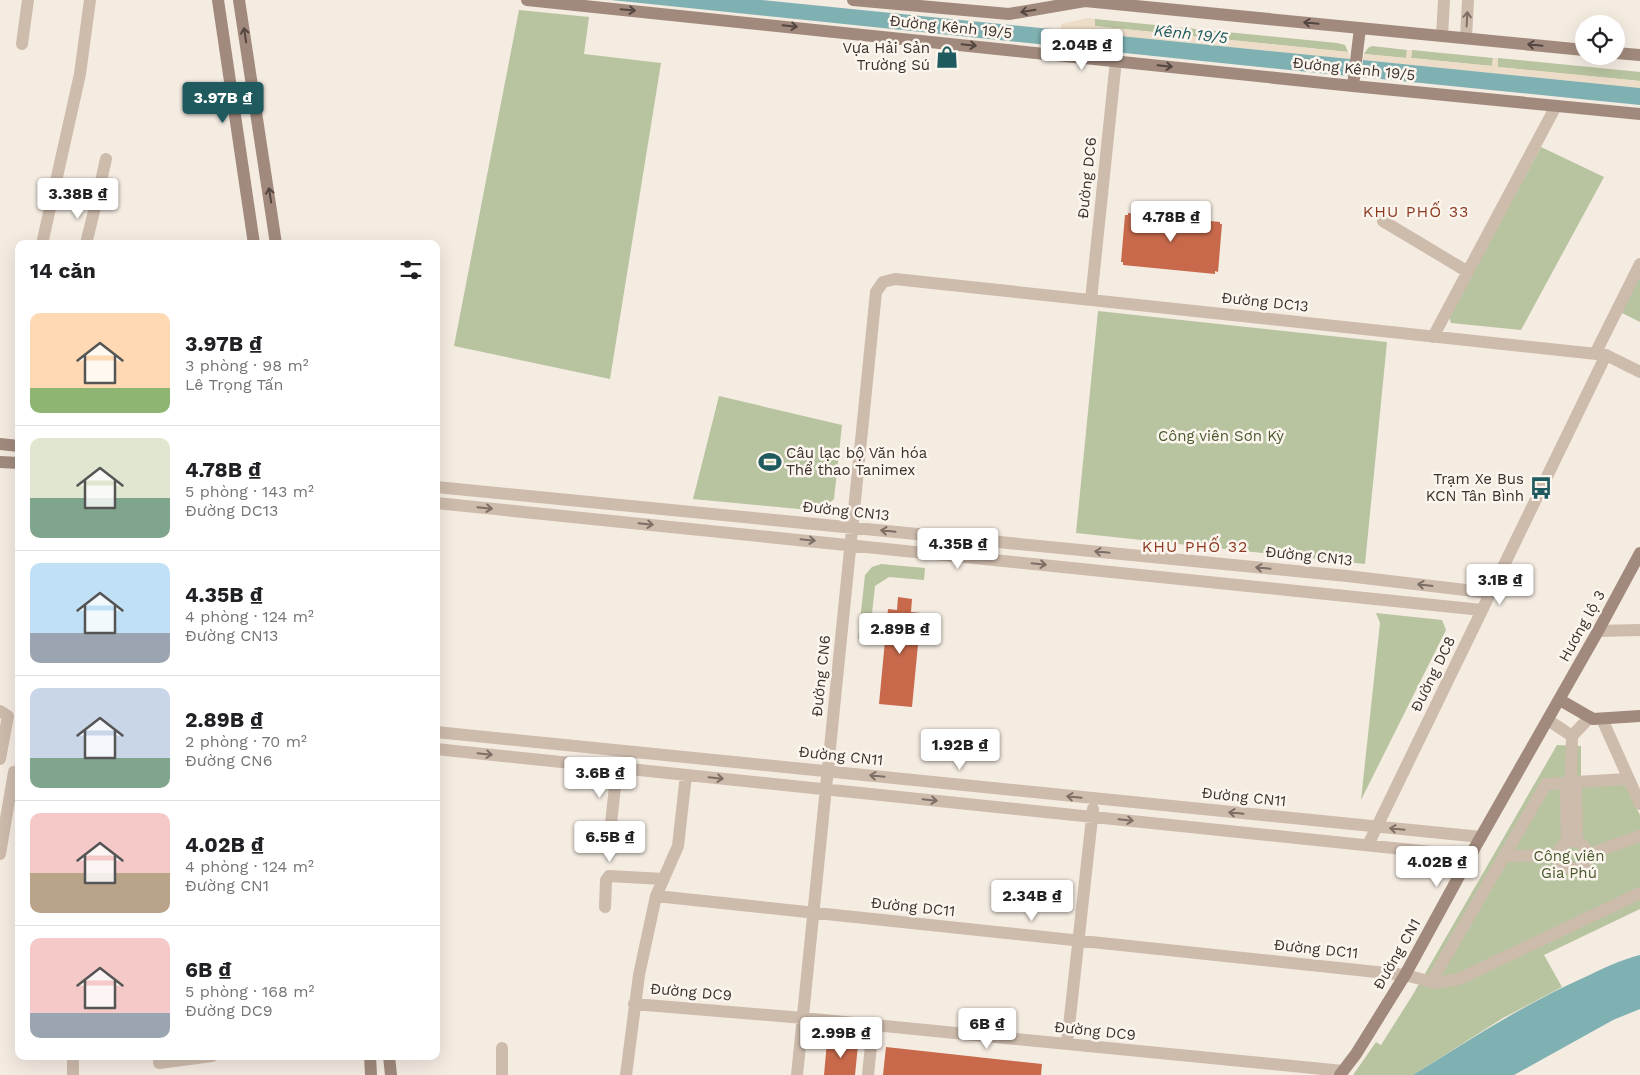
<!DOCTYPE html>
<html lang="vi">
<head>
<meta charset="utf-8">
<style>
  :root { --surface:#fff; --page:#f2f2f2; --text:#202124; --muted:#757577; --line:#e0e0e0; --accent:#1f5a5e }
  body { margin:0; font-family:"Work Sans",sans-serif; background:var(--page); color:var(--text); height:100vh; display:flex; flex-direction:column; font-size:19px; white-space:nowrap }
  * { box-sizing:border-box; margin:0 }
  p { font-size:16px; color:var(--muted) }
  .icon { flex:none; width:28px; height:28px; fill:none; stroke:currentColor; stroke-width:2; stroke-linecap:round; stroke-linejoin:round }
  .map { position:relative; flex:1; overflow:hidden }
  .side { position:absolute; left:15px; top:240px; width:425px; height:820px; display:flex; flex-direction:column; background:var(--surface); border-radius:10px; box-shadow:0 5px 20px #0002 }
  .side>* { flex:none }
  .fabs { position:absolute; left:1575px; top:15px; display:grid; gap:10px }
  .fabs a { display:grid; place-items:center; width:50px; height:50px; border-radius:50%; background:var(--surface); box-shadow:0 5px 20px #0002; font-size:25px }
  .price { position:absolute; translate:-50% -42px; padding:0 11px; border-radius:5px; background:#fff; color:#222; font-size:16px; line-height:32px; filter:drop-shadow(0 1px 2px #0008) }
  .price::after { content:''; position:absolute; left:50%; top:30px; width:15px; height:11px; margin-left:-8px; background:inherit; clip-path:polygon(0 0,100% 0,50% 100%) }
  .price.selected { background:var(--accent); color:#fff }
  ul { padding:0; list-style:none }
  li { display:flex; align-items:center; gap:15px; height:125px; padding:0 15px }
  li+li { border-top:1px solid var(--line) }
  li span { display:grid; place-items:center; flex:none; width:140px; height:100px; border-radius:10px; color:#555 }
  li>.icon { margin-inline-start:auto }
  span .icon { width:60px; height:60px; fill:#fffc; stroke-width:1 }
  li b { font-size:21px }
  h2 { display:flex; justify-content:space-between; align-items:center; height:60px; padding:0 15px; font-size:21px }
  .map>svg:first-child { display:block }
  .green { fill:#b8c4a0 }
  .plaza { fill:#ecdcc8 }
  .water { fill:#7fb0b2 }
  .building { fill:#c8694b }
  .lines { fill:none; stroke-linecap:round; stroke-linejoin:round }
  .street { stroke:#cdbbac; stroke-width:12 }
  .secondary { stroke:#a18a7d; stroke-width:12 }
  .oneway { stroke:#544640 }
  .oneway2 { stroke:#7d6f65 }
  .labels { text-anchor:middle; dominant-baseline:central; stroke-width:5; stroke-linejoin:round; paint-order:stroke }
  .street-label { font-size:15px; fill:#3b302b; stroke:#fbf5ee }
  .poi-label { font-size:15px; fill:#3b302b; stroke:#fbf5ee; text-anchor:end }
  .park-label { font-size:15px; fill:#4a5a2e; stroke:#fbf5ee }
  .water-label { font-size:16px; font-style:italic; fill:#1f5a5e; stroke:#fbf5ee }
  .neighbourhood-label { font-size:16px; letter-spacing:1px; fill:#8c3b22; stroke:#fbf5ee }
</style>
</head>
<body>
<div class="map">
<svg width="1640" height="1075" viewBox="0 0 1640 1075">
  <rect width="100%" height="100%" fill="#f4ebe1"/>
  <!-- green -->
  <path class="green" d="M519 10 589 17 584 54 661 63 610 379 454 346Z
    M1095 19 1337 43 1345 45 1348 52 1094 26Z
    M1372 46 1407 50 1406 58 1364 54 1368 48Z
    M1412 50 1493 58 1492 66 1411 58Z
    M1498 58 1640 72V81L1497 67Z
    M1541 147 1604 177 1521 330 1451 323 1449 316Z
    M1640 273V322L1620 312Z
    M1098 311 1387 342 1365 564 1076 533Z
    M719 396 842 425 834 499 820 511 693 499Z
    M881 564 925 568 924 580 889 577 875 586 869 641 858 639 865 575 872 567Z
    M1376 613 1442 620 1446 630 1361 800 1380 623Z
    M1557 745 1581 746V778L1624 782 1640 815V909L1544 955 1562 987 1503 1018 1413 1075H1353L1376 1042 1381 1045 1412 996Z"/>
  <!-- plaza -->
  <path class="plaza" d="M1088 18 1095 19V26L1348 52 1350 59 1061 30V24Z
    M1407 50H1412L1411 58 1492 66 1493 58H1498V67L1640 81V88L1363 60 1364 54 1406 58Z"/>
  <!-- water -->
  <path class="water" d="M611 0H761L1350 59 1348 76Z
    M1363 60 1640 88V105L1361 77Z
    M1640 955V1009L1613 1020 1514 1075H1413C1469 1040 1523 1005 1583 978 1602 969 1620 960 1640 955Z"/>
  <!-- building -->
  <path class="building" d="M1128 213 1220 222V224H1222L1218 272 1215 271V274L1123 265V262H1121L1125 215H1128Z
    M898 597 912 599 911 612 921 613 912 707 879 704 888 609 897 610Z
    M827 1042 858 1045 855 1075H824Z
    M886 1047 1042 1064 1041 1075H883Z"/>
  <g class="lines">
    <!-- street -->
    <path class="street" d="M1442 36 1444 0
      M1466 38 1468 0
      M22 44 28 0
      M53 194 96 203 106 159
      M1383 221 1468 272
      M42 244 80 74 90 0
      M86 244 96 203
      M1091 300 1116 60
      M1433 337 1556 106
      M1595 354 1640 264
      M436 487 1347 576 1491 593
      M436 503 1482 610
      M1598 631 1640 630
      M0 711 8 716 0 759
      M1602 719 1640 804
      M1548 720 1572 736 1590 717
      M436 732 1481 837
      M436 749 1470 856
      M1571 779 1576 782 1577 841
      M1576 782 1627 779
      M610 833 617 768
      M1559 855a14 14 0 1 1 28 0a14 14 0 1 1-28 0Z
      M1567 842 1566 783 1571 779 1572 736
      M1368 845 1606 355
      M0 854 14 772H19
      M1587 855 1640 836
      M1504 856 1559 855
      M656 896 1405 975 1436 983 1459 979 1640 893
      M605 907 606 880 609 876 663 879
      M1431 982 1546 784 1566 783
      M634 1004 803 1018 1343 1071
      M1067 1044 1093 809
      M159 1056V1063L212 1056
      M73 1075V1056
      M502 1075V1048
      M626 1075 639 975 656 896 678 846 686 775
      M797 1075 876 292 883 282 895 279 1606 355 1640 372
      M868 1075 873 1025"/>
    <!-- secondary -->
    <path class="secondary" d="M218 0 254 244
      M239 0 276 244
      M527 0 1353 86 1640 114
      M853 0 1009 14 1085 1 1584 50
      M1616 53 1640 55
      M1353 86 1360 28
      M0 444 19 446
      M0 462 19 463
      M1560 700 1593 719 1640 716
      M370 1056 371 1075
      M389 1056 391 1075
      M1340 1075 1356 1054 1405 975 1470 856 1598 631 1640 553"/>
  </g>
  <!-- one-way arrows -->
  <defs><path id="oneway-shaft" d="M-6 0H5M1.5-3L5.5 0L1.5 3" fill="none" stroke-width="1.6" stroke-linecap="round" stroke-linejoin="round" transform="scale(1.25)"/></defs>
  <g class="oneway">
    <use href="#oneway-shaft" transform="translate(628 10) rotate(5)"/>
    <use href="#oneway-shaft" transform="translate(1028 11) rotate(171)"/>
    <use href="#oneway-shaft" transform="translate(1311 23) rotate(-174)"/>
    <use href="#oneway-shaft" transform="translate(790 26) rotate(6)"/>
    <use href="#oneway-shaft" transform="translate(245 35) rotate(-99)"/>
    <use href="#oneway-shaft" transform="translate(969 45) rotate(6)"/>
    <use href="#oneway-shaft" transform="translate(1535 45) rotate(-174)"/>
    <use href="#oneway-shaft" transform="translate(1165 66) rotate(6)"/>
    <use href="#oneway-shaft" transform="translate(270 195) rotate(-99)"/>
  </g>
  <g class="oneway2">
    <use href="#oneway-shaft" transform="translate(1467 19) rotate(-87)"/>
    <use href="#oneway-shaft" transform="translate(485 508) rotate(6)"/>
    <use href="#oneway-shaft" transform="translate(646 524) rotate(6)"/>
    <use href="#oneway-shaft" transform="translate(888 531) rotate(-174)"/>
    <use href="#oneway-shaft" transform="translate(808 540) rotate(6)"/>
    <use href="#oneway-shaft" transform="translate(1102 552) rotate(-174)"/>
    <use href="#oneway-shaft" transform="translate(1039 564) rotate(6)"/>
    <use href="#oneway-shaft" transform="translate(1263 568) rotate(-174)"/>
    <use href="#oneway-shaft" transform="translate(1425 585) rotate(-173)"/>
    <use href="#oneway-shaft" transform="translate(485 754) rotate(6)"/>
    <use href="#oneway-shaft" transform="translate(877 776) rotate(-174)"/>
    <use href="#oneway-shaft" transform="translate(716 778) rotate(6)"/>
    <use href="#oneway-shaft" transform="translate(1074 797) rotate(-174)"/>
    <use href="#oneway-shaft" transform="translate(930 800) rotate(6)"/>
    <use href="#oneway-shaft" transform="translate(1236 813) rotate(-174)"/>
    <use href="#oneway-shaft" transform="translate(1126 820) rotate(6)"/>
    <use href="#oneway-shaft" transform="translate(1397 829) rotate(-174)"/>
  </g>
  <!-- icons -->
  <defs>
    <symbol id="shop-bare" viewBox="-9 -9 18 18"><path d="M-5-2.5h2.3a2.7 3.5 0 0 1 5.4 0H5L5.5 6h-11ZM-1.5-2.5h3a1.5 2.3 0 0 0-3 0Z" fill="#1f5a5e" stroke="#fbf5ee" stroke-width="2.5" paint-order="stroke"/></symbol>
    <symbol id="stadium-bare" viewBox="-9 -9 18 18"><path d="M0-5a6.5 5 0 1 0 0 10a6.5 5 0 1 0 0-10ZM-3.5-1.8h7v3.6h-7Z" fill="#1f5a5e" stroke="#fbf5ee" stroke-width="2.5" paint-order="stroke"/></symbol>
    <symbol id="bus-bare" viewBox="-9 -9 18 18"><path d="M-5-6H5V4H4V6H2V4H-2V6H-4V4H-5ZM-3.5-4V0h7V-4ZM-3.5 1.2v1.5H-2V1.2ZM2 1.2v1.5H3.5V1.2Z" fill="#1f5a5e" stroke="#fbf5ee" stroke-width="2.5" paint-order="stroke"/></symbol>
  </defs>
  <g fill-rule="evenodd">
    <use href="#shop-bare" x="931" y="41" width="32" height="32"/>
    <use href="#stadium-bare" x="754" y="446" width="32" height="32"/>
    <use href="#bus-bare" x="1525" y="472" width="32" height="32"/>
  </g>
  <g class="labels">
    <!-- street labels -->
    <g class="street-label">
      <text transform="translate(951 27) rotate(6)">Đường Kênh 19/5</text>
      <text transform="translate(1354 69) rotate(6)">Đường Kênh 19/5</text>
      <text transform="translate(1087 178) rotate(-84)">Đường DC6</text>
      <text transform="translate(1265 302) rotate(6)">Đường DC13</text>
      <text transform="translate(846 511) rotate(6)">Đường CN13</text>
      <text transform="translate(1309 556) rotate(6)">Đường CN13</text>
      <text transform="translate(1582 626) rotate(-61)">Hương lộ 3</text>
      <text transform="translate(1433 674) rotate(-64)">Đường DC8</text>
      <text transform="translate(821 676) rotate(-84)">Đường CN6</text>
      <text transform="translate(841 756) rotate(6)">Đường CN11</text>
      <text transform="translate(1244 797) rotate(6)">Đường CN11</text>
      <text transform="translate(913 907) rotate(6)">Đường DC11</text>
      <text transform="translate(1316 949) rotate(6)">Đường DC11</text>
      <text transform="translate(1397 954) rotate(-60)">Đường CN1</text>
      <text transform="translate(691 992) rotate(5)">Đường DC9</text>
      <text transform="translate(1095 1031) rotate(6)">Đường DC9</text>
    </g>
    <!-- poi labels -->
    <g class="poi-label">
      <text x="930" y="48">Vựa Hải Sản<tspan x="930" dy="17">Trường Sú</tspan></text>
      <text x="786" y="453" text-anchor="start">Câu lạc bộ Văn hóa<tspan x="786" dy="17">Thể thao Tanimex</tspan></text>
      <text x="1524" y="479">Trạm Xe Bus<tspan x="1524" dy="17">KCN Tân Bình</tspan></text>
    </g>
    <!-- park labels -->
    <g class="park-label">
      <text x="1221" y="436">Công viên Sơn Kỳ</text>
      <text x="1569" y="856">Công viên<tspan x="1569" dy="17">Gia Phú</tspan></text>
    </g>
    <!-- water labels -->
    <g class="water-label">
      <text transform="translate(1191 34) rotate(6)">Kênh 19/5</text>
    </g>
    <!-- neighbourhood labels -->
    <g class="neighbourhood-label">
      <text x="1416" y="211">KHU PHỐ 33</text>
      <text x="1195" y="546">KHU PHỐ 32</text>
    </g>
  </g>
</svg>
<div class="fabs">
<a><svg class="icon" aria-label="locate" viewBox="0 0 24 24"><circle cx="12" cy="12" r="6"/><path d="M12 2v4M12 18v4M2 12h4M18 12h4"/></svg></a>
</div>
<b class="price" style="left:1082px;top:71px">2.04B ₫</b>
<b class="price selected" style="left:223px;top:124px">3.97B ₫</b>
<b class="price" style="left:78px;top:220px">3.38B ₫</b>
<b class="price" style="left:1171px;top:243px">4.78B ₫</b>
<b class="price" style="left:958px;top:570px">4.35B ₫</b>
<b class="price" style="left:1500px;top:606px">3.1B ₫</b>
<b class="price" style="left:900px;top:655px">2.89B ₫</b>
<b class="price" style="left:960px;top:771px">1.92B ₫</b>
<b class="price" style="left:600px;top:799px">3.6B ₫</b>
<b class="price" style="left:610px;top:863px">6.5B ₫</b>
<b class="price" style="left:1437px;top:888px">4.02B ₫</b>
<b class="price" style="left:1032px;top:922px">2.34B ₫</b>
<b class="price" style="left:987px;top:1050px">6B ₫</b>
<b class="price" style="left:841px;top:1059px">2.99B ₫</b>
<section class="side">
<h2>14 căn<svg class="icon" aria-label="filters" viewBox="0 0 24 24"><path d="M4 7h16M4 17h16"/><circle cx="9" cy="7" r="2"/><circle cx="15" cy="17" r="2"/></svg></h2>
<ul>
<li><span style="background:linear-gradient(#ffd9b3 75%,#8fb573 0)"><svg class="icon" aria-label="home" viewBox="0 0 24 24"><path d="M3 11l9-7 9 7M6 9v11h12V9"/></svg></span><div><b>3.97B ₫</b><p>3 phòng · 98 m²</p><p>Lê Trọng Tấn</p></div></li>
<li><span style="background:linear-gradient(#dfe7d0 60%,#7fa58c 0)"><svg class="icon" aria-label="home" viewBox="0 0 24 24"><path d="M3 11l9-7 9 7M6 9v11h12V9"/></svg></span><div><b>4.78B ₫</b><p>5 phòng · 143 m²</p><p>Đường DC13</p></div></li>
<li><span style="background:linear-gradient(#bfe0f5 70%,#9aa5b1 0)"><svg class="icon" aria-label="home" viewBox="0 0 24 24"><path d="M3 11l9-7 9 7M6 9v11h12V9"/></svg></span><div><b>4.35B ₫</b><p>4 phòng · 124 m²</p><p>Đường CN13</p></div></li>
<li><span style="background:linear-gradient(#c9d6e8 70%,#7fa58c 0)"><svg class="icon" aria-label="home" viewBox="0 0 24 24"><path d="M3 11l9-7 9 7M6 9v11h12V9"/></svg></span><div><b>2.89B ₫</b><p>2 phòng · 70 m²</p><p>Đường CN6</p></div></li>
<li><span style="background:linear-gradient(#f6c9c9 60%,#b9a48a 0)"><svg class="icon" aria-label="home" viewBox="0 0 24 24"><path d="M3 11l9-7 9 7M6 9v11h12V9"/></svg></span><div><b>4.02B ₫</b><p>4 phòng · 124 m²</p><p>Đường CN1</p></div></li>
<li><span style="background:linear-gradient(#f6c9c9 75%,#9aa5b1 0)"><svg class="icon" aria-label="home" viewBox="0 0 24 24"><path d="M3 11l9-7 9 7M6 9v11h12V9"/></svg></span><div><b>6B ₫</b><p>5 phòng · 168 m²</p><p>Đường DC9</p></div></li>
</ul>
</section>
</div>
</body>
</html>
